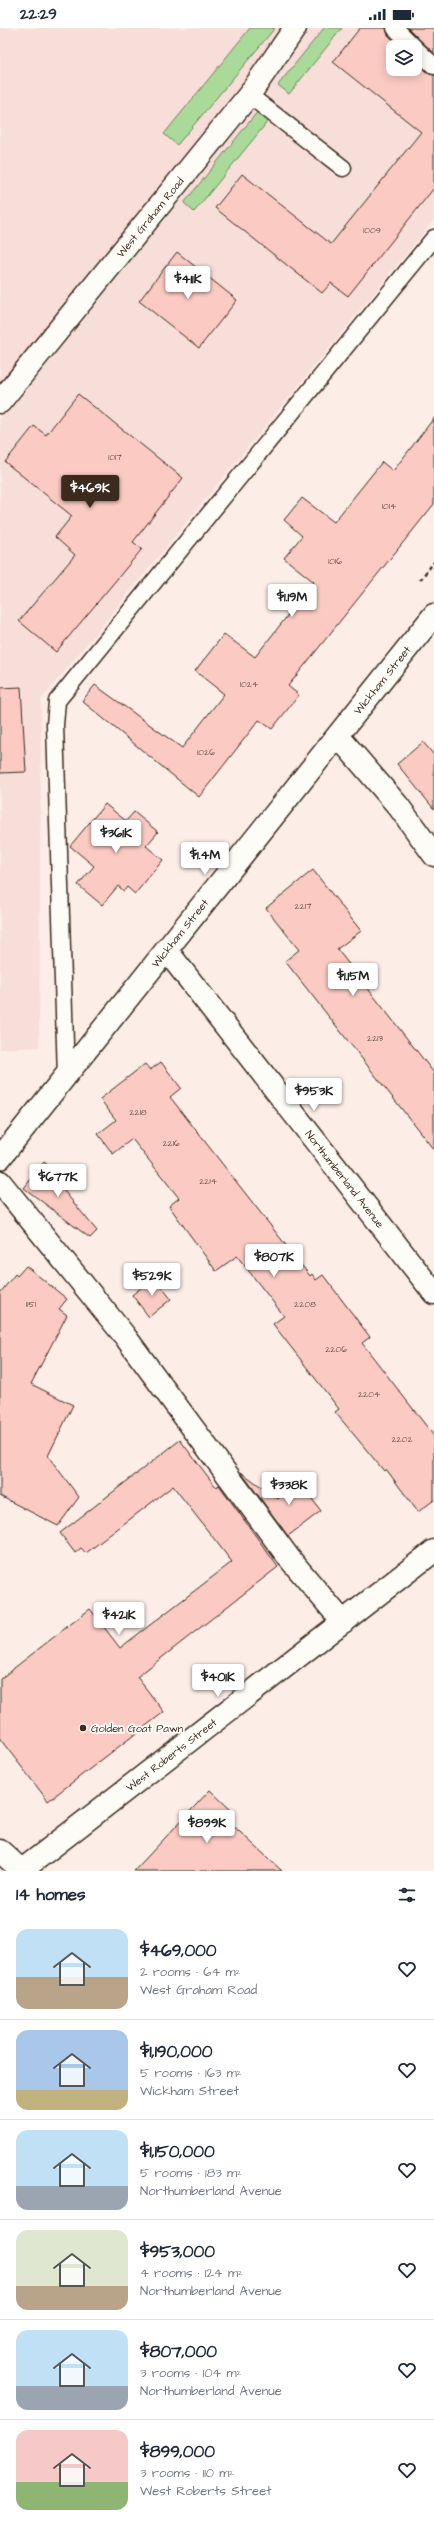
<!DOCTYPE html>
<html lang="en">
<head>
<meta charset="utf-8">
<style>
  :root { --surface:#fff; --page:#f6f6f7; --text:#1f2937; --muted:#747a83; --line:#e0e1e3; --accent:#3b2a1e }
  body { margin:0; font-family:"Architects Daughter",sans-serif; background:var(--page); color:var(--text); height:100vh; display:flex; flex-direction:column; font-size:15px; white-space:nowrap }
  * { box-sizing:border-box; margin:0 }
  p { font-size:13px; color:var(--muted) }
  .icon { flex:none; width:22px; height:22px; fill:none; stroke:currentColor; stroke-width:2; stroke-linecap:round; stroke-linejoin:round }
  .map { position:relative; height:1843px; overflow:hidden }
  .details { display:flex; flex-direction:column; background:var(--surface); flex:1 }
  .details>* { flex:none }
  .fabs { position:absolute; left:386px; top:12px; display:grid; gap:8px }
  .fabs a { display:grid; place-items:center; width:36px; height:36px; border-radius:8px; background:var(--surface); box-shadow:0 2px 10px #0003; font-size:20px }
  .price { position:absolute; translate:-50% -34px; padding:0 9px; border-radius:4px; background:#fff; color:#222; font-size:13px; line-height:26px; filter:drop-shadow(0 1px 2px #0008) }
  .price::after { content:''; position:absolute; left:50%; top:24px; width:12px; height:9px; margin-left:-6px; background:inherit; clip-path:polygon(0 0,100% 0,50% 100%) }
  .price.active { background:var(--accent); color:#fff }
  ul { padding:0; list-style:none }
  li { display:flex; align-items:center; gap:12px; height:100px; padding:0 16px }
  li+li { border-top:1px solid var(--line) }
  li span { display:grid; place-items:center; flex:none; width:112px; height:80px; border-radius:12px; color:#555 }
  li>.icon { margin-inline-start:auto }
  span .icon { width:48px; height:48px; fill:#fffc; stroke-width:1 }
  li b { font-size:17px }
  h2 { display:flex; justify-content:space-between; align-items:center; height:48px; padding:0 16px; font-size:17px }
  .status { display:flex; justify-content:space-between; align-items:center; height:28px; padding:0 20px; background:var(--surface); direction:ltr }
  .status svg { height:11px; fill:currentColor }
  .map>svg:first-child { display:block }
  .built { fill:#f7ded8; fill-rule:evenodd }
  .green { fill:#a9da9a; stroke:#72825c }
  .building { fill:#facac3; stroke:#3b2a1e }
  .lines { fill:none; stroke-linecap:round; stroke-linejoin:round }
  .lane-casing { stroke:#3b2a1e; stroke-width:19 }
  .street-casing { stroke:#3b2a1e; stroke-width:25 }
  .secondary-casing { stroke:#3b2a1e; stroke-width:25 }
  .path { stroke:#3b2a1e; stroke-width:2.5; stroke-dasharray:4 3; stroke-linecap:butt }
  .lane { stroke:#fdfcf7; stroke-width:16 }
  .street { stroke:#fdfcf7; stroke-width:22 }
  .secondary { stroke:#fdfcf7; stroke-width:22 }
  .poi-dot { fill:#3b2a1e; stroke:#fdfcf7; stroke-width:1.5 }
  .labels { text-anchor:middle; dominant-baseline:central; stroke-width:3.5; stroke-linejoin:round; paint-order:stroke }
  .number-label { font-size:9px; fill:#6b5247 }
  .street-label { font-size:11px; fill:#3b2a1e; stroke:#fdfcf7 }
  .poi-label { font-size:11px; fill:#3b2a1e; stroke:#fdfcf7; text-anchor:start }
</style>
</head>
<body>
<div class="status"><b>22:29</b><svg viewBox="0 0 49 12"><path d="M0 12V9h3v3zM5 12V6h3v6zM10 12V3h3v9zM15 12V0h3v12zM26 1h20v11H26zM47 4h2v5h-2z"/></svg></div>
<div class="map">
<svg width="434" height="1843" viewBox="0 0 434 1843">
  <rect width="100%" height="100%" fill="#fcede7"/>
  <filter id="ink" filterUnits="userSpaceOnUse"><feTurbulence type="fractalNoise" baseFrequency=".025" numOctaves="2"/><feDisplacementMap in="SourceGraphic" scale="8" xChannelSelector="R" yChannelSelector="G"/><feConvolveMatrix kernelMatrix="1 2 1 2 8 2 1 2 1" color-interpolation-filters="sRGB"/></filter>
  <g filter="url(#ink)">
    <!-- built -->
    <path class="built" d="M0 0H434V192L41 672 39 1019 0 1021ZM393 19H415V41H393Z"/>
    <!-- green -->
    <path class="green" d="M250 0H275L177 117 164 106Z
      M324 0H342L289 66 278 57Z
      M258 83 269 92 194 184 184 175Z"/>
    <!-- building -->
    <path class="building" d="M360 0H386L388 7 401 19H393V41H415V33L427 45 434 47V160L348 268 331 255 322 265 215 180 242 146 331 216 421 104 333 34Z
      M408 0H434V25L421 13Z
      M177 224 237 272 199 320 139 273Z
      M78 366 183 450 133 514 142 521 56 624 19 593 75 527 55 509 72 488 5 434 34 398 46 407Z
      M434 390V476L288 658 299 667 272 701 259 692 199 769 82 673 95 657 182 720 224 666 195 643 224 606 255 629 314 554 284 530 302 508 284 492 302 470 334 494 382 434 393 443Z
      M21 659 26 744 0 745V660Z
      M423 714 434 727V781L397 736Z
      M105 776 126 793 134 784 158 804 146 818 163 832 135 866 127 859 124 863 118 858 102 877 78 857 94 838 70 818Z
      M313 842 361 903 337 921 434 1045V1122L285 933 299 922 266 880Z
      M161 1034 181 1060 170 1069 310 1248 312 1246 316 1252 323 1247 370 1309 362 1315 434 1408V1472L418 1484 386 1441 384 1443 335 1384 339 1381 273 1296 284 1288 237 1228 216 1243 169 1178 179 1170 132 1111 113 1126 98 1106 116 1092 100 1071 145 1036 150 1042Z
      M44 1134 66 1151 60 1158 97 1203 90 1210 24 1160Z
      M26 1238 67 1271 59 1281 67 1287 31 1356 73 1377 48 1428 79 1469 58 1498 0 1468V1265L15 1246 17 1248Z
      M154 1249 171 1271 149 1289 132 1267Z
      M180 1412 216 1459 219 1457 278 1539 137 1649 164 1684 48 1773 0 1711V1651L90 1581 120 1620 232 1534 173 1458 86 1525 81 1520 75 1525 60 1505Z
      M241 1444 278 1471 297 1451 321 1483 288 1508Z
      M210 1762 234 1785 227 1792 282 1843H134Z"/>
    <g class="lines">
      <defs>
        <path id="lane" d="M395 0 414 19
          M415 20 434 38
          M249 67 343 140
          M66 1048 55 697 57 673 434 210"/>
        <g id="street">
          <path id="s1" d="M0 374 249 67 295 0"/>
          <path d="M338 708 399 779 434 827"/>
          <path id="s2" d="M167 923 434 1265"/>
          <path id="s3" d="M0 1130 434 587"/>
          <path d="M0 1154 124 1307 289 1530 343 1594"/>
          <path id="s4" d="M21 1843 434 1523"/>
        </g>
        <path id="secondary" d="M0 1823 22 1843"/>
      </defs>
      <!-- lane casing -->
      <use href="#lane" class="lane-casing"/>
      <!-- street casing -->
      <use href="#street" class="street-casing"/>
      <!-- secondary casing -->
      <use href="#secondary" class="secondary-casing"/>
      <!-- path -->
      <path class="path" d="M420 552 434 534"/>
      <!-- lane -->
      <use href="#lane" class="lane"/>
      <!-- street -->
      <use href="#street" class="street"/>
      <!-- secondary -->
      <use href="#secondary" class="secondary"/>
    </g>
  </g>
  <!-- markers -->
  <circle class="poi-dot" cx="83" cy="1700" r="4"/>
  <g class="labels">
    <!-- number labels -->
    <g class="number-label">
      <text x="372" y="202">1009</text>
      <text x="115" y="429">1017</text>
      <text x="389" y="478">1014</text>
      <text x="335" y="533">1016</text>
      <text x="249" y="656">1024</text>
      <text x="206" y="724">1026</text>
      <text x="303" y="878">2217</text>
      <text x="375" y="1010">2213</text>
      <text x="138" y="1084">2218</text>
      <text x="171" y="1115">2216</text>
      <text x="208" y="1153">2214</text>
      <text x="31" y="1276">1151</text>
      <text x="305" y="1276">2208</text>
      <text x="336" y="1321">2206</text>
      <text x="369" y="1366">2204</text>
      <text x="402" y="1411">2202</text>
    </g>
    <!-- street labels -->
    <g class="street-label">
      <text stroke="none"><textPath href="#s1" startOffset="238">West Graham Road</textPath></text>
      <text stroke="none"><textPath href="#s3" startOffset="612">Wickham Street</textPath></text>
      <text stroke="none"><textPath href="#s3" startOffset="288">Wickham Street</textPath></text>
      <text stroke="none"><textPath href="#s2" startOffset="289">Northumberland Avenue</textPath></text>
      <text stroke="none"><textPath href="#s4" startOffset="190">West Roberts Street</textPath></text>
    </g>
    <!-- poi labels -->
    <g class="poi-label">
      <text x="91" y="1700">Golden Goat Pawn</text>
    </g>
  </g>
</svg>
<div class="fabs">
<a><svg class="icon" aria-label="layers" viewBox="0 0 24 24"><path d="M12 4l9 5-9 5-9-5zM3 14l9 5 9-5"/></svg></a>
</div>
<b class="price" style="left:188px;top:272px">$411K</b>
<b class="price active" style="left:90px;top:481px">$469K</b>
<b class="price" style="left:292px;top:590px">$1.19M</b>
<b class="price" style="left:116px;top:826px">$361K</b>
<b class="price" style="left:205px;top:848px">$1.4M</b>
<b class="price" style="left:353px;top:969px">$1.15M</b>
<b class="price" style="left:314px;top:1084px">$953K</b>
<b class="price" style="left:58px;top:1170px">$677K</b>
<b class="price" style="left:274px;top:1250px">$807K</b>
<b class="price" style="left:152px;top:1269px">$529K</b>
<b class="price" style="left:289px;top:1478px">$338K</b>
<b class="price" style="left:119px;top:1608px">$421K</b>
<b class="price" style="left:218px;top:1670px">$401K</b>
<b class="price" style="left:207px;top:1816px">$899K</b>
</div>
<section class="details">
<h2>14 homes<svg class="icon" aria-label="filters" viewBox="0 0 24 24"><path d="M4 7h16M4 17h16"/><circle cx="9" cy="7" r="2"/><circle cx="15" cy="17" r="2"/></svg></h2>
<ul>
<li><span style="background:linear-gradient(#bfe0f5 60%,#b9a48a 0)"><svg class="icon" aria-label="home" viewBox="0 0 24 24"><path d="M3 11l9-7 9 7M6 9v11h12V9"/></svg></span><div><b>$469,000</b><p>2 rooms · 64 m²</p><p>West Graham Road</p></div><svg class="icon" aria-label="heart" viewBox="0 0 24 24"><path d="M12 20l-8-8c-3-5 5-10 8-4 3-6 11-1 8 4z"/></svg></li>
<li><span style="background:linear-gradient(#a9c7e8 75%,#c2b280 0)"><svg class="icon" aria-label="home" viewBox="0 0 24 24"><path d="M3 11l9-7 9 7M6 9v11h12V9"/></svg></span><div><b>$1,190,000</b><p>5 rooms · 163 m²</p><p>Wickham Street</p></div><svg class="icon" aria-label="heart" viewBox="0 0 24 24"><path d="M12 20l-8-8c-3-5 5-10 8-4 3-6 11-1 8 4z"/></svg></li>
<li><span style="background:linear-gradient(#bfe0f5 70%,#9aa5b1 0)"><svg class="icon" aria-label="home" viewBox="0 0 24 24"><path d="M3 11l9-7 9 7M6 9v11h12V9"/></svg></span><div><b>$1,150,000</b><p>5 rooms · 183 m²</p><p>Northumberland Avenue</p></div><svg class="icon" aria-label="heart" viewBox="0 0 24 24"><path d="M12 20l-8-8c-3-5 5-10 8-4 3-6 11-1 8 4z"/></svg></li>
<li><span style="background:linear-gradient(#dfe7d0 70%,#b9a48a 0)"><svg class="icon" aria-label="home" viewBox="0 0 24 24"><path d="M3 11l9-7 9 7M6 9v11h12V9"/></svg></span><div><b>$953,000</b><p>4 rooms · 124 m²</p><p>Northumberland Avenue</p></div><svg class="icon" aria-label="heart" viewBox="0 0 24 24"><path d="M12 20l-8-8c-3-5 5-10 8-4 3-6 11-1 8 4z"/></svg></li>
<li><span style="background:linear-gradient(#bfe0f5 70%,#9aa5b1 0)"><svg class="icon" aria-label="home" viewBox="0 0 24 24"><path d="M3 11l9-7 9 7M6 9v11h12V9"/></svg></span><div><b>$807,000</b><p>3 rooms · 104 m²</p><p>Northumberland Avenue</p></div><svg class="icon" aria-label="heart" viewBox="0 0 24 24"><path d="M12 20l-8-8c-3-5 5-10 8-4 3-6 11-1 8 4z"/></svg></li>
<li><span style="background:linear-gradient(#f6c9c9 65%,#8fb573 0)"><svg class="icon" aria-label="home" viewBox="0 0 24 24"><path d="M3 11l9-7 9 7M6 9v11h12V9"/></svg></span><div><b>$899,000</b><p>3 rooms · 110 m²</p><p>West Roberts Street</p></div><svg class="icon" aria-label="heart" viewBox="0 0 24 24"><path d="M12 20l-8-8c-3-5 5-10 8-4 3-6 11-1 8 4z"/></svg></li>
</ul>
</section>
</body>
</html>
